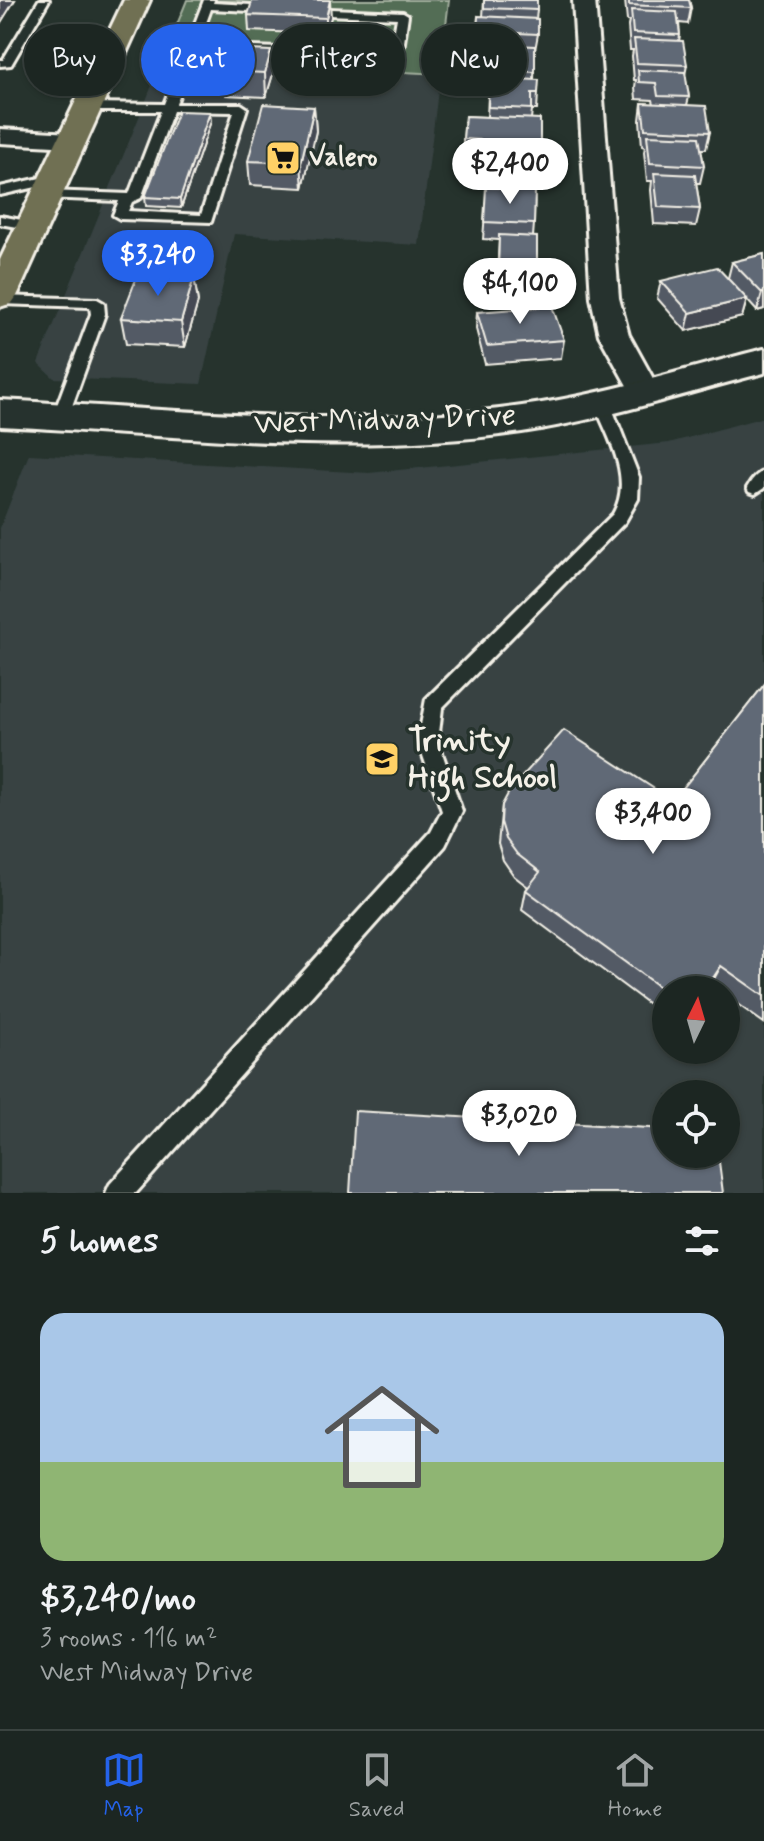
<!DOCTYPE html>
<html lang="en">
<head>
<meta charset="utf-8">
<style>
  :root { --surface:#1c2622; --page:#29322f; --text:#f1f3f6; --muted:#a0a5a5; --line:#3a4340; --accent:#2563eb }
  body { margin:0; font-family:Mynerve,sans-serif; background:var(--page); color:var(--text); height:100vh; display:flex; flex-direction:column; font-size:30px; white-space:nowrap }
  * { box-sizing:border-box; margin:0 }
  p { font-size:26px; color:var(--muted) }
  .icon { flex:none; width:44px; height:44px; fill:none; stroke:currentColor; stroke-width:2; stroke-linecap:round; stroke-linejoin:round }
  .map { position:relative; height:1193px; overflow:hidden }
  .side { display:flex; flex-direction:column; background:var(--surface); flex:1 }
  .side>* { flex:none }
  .top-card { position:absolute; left:24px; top:24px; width:716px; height:72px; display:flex; gap:16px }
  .needle { width:52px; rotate:5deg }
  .controls { position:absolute; left:652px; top:976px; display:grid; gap:16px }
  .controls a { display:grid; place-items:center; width:88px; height:88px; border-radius:50%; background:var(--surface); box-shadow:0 2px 6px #0004,0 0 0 2px var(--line); font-size:40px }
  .price { position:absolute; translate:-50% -68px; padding:0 18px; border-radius:28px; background:#fff; color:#222; font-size:26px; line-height:52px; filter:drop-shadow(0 2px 4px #0008) }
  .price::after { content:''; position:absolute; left:50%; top:48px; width:24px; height:18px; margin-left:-12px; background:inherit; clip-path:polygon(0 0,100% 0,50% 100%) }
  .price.current { background:var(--accent); color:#fff }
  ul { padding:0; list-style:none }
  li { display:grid; align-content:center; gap:16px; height:424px; padding:0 40px }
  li+li { border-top:2px solid var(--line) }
  li span { display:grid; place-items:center; height:248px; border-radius:24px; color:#555 }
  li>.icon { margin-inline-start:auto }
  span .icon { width:144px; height:144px; fill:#fffc; stroke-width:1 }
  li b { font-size:34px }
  h2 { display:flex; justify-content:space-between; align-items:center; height:96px; padding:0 40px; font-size:34px }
  .tag { padding:0 28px; border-radius:36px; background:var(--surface); box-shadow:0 2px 6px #0004,0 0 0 2px var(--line); font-size:28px; line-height:72px }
  .tag.current { background:var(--accent); color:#fff }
  .tab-bar { display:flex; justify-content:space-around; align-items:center; height:112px; border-top:2px solid var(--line); background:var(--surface); font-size:22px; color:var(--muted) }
  .tab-bar a { display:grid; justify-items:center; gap:4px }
  .tab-bar .current { color:var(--accent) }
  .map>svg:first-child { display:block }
  .built { fill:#384343; fill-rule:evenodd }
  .green { fill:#526d55; stroke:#a3af9e; stroke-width:2 }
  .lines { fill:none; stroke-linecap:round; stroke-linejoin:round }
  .service-casing { stroke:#f4f1e8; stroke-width:6 }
  .minor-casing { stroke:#f4f1e8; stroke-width:6 }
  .tertiary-casing { stroke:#f4f1e8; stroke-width:6 }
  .primary-casing { stroke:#f4f1e8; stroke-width:6 }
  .service { fill:#26332d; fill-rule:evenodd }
  .minor { fill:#26332d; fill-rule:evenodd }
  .tertiary { fill:#26332d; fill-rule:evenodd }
  .primary { fill:#706f52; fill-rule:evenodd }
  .wall { fill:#535a65; stroke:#f4f1e8; stroke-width:2 }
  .shaded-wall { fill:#444a53; stroke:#f4f1e8; stroke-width:2 }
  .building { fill:#616976; stroke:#f4f1e8; stroke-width:2 }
  .labels { text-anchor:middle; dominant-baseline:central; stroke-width:7; stroke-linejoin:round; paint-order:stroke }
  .far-poi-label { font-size:26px; font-weight:bold; fill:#f4f1e8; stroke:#26332d; text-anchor:start }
  .street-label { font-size:32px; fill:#f4f1e8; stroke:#26332d }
  .poi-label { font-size:32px; font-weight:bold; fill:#f4f1e8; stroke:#26332d; text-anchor:start }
</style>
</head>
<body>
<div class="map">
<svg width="764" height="1193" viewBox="0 0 764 1193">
  <rect width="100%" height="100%" fill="#26332d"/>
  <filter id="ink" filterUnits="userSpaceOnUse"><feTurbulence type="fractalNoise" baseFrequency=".0125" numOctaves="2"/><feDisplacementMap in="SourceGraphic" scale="16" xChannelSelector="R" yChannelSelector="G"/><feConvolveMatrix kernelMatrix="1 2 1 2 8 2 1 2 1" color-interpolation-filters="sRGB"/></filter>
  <g filter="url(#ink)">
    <!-- built -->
    <path class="built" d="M163 59 440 74 419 245 234 234 201 384 54 378 38 363Z
      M764 417V1193H0V528L29 454 369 473 669 443ZM666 990H726V1050H666ZM666 1094H726V1154H666Z"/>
    <!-- green -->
    <path class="green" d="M187 0H449L440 74 163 59Z"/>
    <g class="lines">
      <defs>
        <path id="service" d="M39 0H49L11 65 0 66V60H3Z
          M204 0H214L213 3 272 6 277 9 272 12 211 9 198 45 391 52 397 18 306 14 301 11 306 8 403 12 408 15 402 56 396 59 195 52 176 104H241L247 108 211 222 120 219 113 215 119 201 42 198V192L47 191 129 194 161 111H88L82 107 88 103 164 104ZM173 111 234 112 201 215 128 211 132 202 141 198Z
          M54 175 59 176V182L0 195V187Z
          M0 216 38 223 40 226 33 230 0 224Z
          M0 296 97 299 104 303 105 314 67 420 61 421 53 416 91 314 90 307 0 304Z
          M602 398 610 403 639 477 638 499 625 522 442 708 438 741 462 811 445 846 136 1193H106L110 1184 431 832 442 811 418 741 426 699 613 514C634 478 608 438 594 403Z
          M764 471V488L755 494 749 492 747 488C751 481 756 474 764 471Z"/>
        <path id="minor" d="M573 0H595L619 298 629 335 661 393 657 400 646 403 635 400 599 335 591 298Z
          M0 129 72 133 81 135 84 140 81 145 72 147 0 143Z"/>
        <path id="tertiary" d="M764 349V373C684 393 604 420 522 432 350 457 172 435 0 426V400C172 409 350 430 522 406 604 395 684 369 764 349Z"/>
        <path id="primary" d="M124 0H150L17 296 12 303 0 307V260Z"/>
      </defs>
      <!-- service casing -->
      <use href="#service" class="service-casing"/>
      <!-- minor casing -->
      <use href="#minor" class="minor-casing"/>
      <!-- tertiary casing -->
      <use href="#tertiary" class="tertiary-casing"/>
      <!-- primary casing -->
      <use href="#primary" class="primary-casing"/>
      <!-- service -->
      <use href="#service" class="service"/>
      <!-- minor -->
      <use href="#minor" class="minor"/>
      <!-- tertiary -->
      <use href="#tertiary" class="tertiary"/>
      <!-- primary -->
      <use href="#primary" class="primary"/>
    </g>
    <!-- wall -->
    <path class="wall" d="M484 0 537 10 536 19 538 34 535 50 534 80 538 93 537 110H532L531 119 540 143 538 160H535L534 224 533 237 537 276 535 294 496 292 499 240 483 239 489 158 462 156 465 116 487 117 490 53H476L478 16 483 17Z
      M625 0H689L691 8 688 24 679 23 680 35 679 41 687 65 685 75 689 97 687 105 710 132 706 149H701L704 166 700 183H696L700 209 696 226 654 224 651 190 652 181H647L644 152 645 147 642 146 640 120 642 103 654 104 653 100 636 99 635 87 636 80H634L632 56 633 50H630L628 26 629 21H627Z
      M248 15 331 17 326 34 249 31Z
      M271 51 273 74 266 97 226 95 224 71Z
      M314 107 316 131 303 188 250 185 248 161Z
      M211 121 181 208 146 206 145 197Z
      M764 254V309L757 311 747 300 742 317 686 331 657 298 661 281 728 278 732 262Z
      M194 277 198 302 185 347 126 344 121 318Z
      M477 312 564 340 561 358 485 364 476 329Z
      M764 685V1023L726 996V990H718L711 985 666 990V1017L522 910 526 890 528 887 514 876 503 860 498 844 502 805 673 801Z"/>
    <!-- shaded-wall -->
    <path class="shaded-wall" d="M0 0H15L0 24Z
      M330 0 331 17 326 34V18Z
      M271 51 273 74 266 97 265 73Z
      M314 107 316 131 303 188 301 163Z
      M210 112 211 121 181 208 180 199Z
      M194 277 198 302 185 347 181 322Z
      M762 293H764V309L757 311Z
      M747 299 742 317 686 331 690 313Z
      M721 966 708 990H705Z"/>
    <!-- building -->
    <path class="building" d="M259 0H330L326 18 248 15 252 1H258Z
      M484 0H537V10L484 8Z
      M629 0H689L691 8 629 5Z
      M631 10 677 12 680 35 633 33Z
      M478 16 538 19V34L517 33V38L477 36Z
      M634 39 683 41 687 65 637 63Z
      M491 44 535 46V72L489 70Z
      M232 49 271 51 265 73 224 71Z
      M638 70 685 72 689 97 658 96 656 83 639 82Z
      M489 78 539 80 538 93H532V109L488 107Z
      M642 103 706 106 710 132 645 129Z
      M263 104 314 107 301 163 248 161Z
      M178 111 210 112 180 199 145 197Z
      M465 116 540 119V143L463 139Z
      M647 135 699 137 704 166 650 163Z
      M490 151 535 153V186L488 184Z
      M654 173 695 175 700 209 658 207Z
      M486 187 535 190 534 224 484 222Z
      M499 235 537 237V276L498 274Z
      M764 254V293H762L732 262Z
      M717 267 747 299 690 313 661 281Z
      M138 274 194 277 181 322 121 318Z
      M552 306 564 340 487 346 477 312Z
      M764 685V996L721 966 705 990H666V992L526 890 540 872 517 854 506 839 501 822 502 805 510 790 564 730 673 801Z
      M355 1111 666 1129V1154H718L723 1193H350Z"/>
  </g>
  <!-- icons -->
  <defs>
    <symbol id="supermarket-square" viewBox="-11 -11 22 22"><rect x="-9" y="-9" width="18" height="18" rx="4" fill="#ffd166" stroke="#26332d"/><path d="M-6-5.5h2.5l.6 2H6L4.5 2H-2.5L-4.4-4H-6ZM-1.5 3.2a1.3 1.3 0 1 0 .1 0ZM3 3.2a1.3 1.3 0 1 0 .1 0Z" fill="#111"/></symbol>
    <symbol id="school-square" viewBox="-11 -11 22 22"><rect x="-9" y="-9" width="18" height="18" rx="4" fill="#ffd166" stroke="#26332d"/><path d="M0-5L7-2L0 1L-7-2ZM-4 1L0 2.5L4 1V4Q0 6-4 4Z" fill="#111"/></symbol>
  </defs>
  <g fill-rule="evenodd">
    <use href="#supermarket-square" x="263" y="138" width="40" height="40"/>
    <use href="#school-square" x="362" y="739" width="40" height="40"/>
  </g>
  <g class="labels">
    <!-- far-poi labels -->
    <g class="far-poi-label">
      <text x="309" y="158">Valero</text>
    </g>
    <!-- street labels -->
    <g class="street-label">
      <text transform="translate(385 420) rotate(-2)">West Midway Drive</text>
    </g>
    <!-- poi labels -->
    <g class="poi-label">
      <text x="408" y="741">Trinity<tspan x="408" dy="37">High School</tspan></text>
    </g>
  </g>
</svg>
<div class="controls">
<a><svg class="needle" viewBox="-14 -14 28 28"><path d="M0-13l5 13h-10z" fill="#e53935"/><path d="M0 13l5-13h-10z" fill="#a0a5a5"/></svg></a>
<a><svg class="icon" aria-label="locate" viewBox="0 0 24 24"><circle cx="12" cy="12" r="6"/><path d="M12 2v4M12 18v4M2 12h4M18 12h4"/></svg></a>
</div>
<b class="price" style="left:510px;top:206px">$2,400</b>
<b class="price current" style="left:158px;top:298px">$3,240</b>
<b class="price" style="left:520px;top:326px">$4,100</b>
<b class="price" style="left:653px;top:856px">$3,400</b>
<b class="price" style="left:519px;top:1158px">$3,020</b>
<div class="top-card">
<a class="tag">Buy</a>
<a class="tag current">Rent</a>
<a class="tag">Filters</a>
<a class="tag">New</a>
</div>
</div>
<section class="side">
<h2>5 homes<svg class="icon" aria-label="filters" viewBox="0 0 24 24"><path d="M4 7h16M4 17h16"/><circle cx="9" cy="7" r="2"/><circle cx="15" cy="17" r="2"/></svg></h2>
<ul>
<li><span style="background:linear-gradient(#a9c7e8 60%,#8fb573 0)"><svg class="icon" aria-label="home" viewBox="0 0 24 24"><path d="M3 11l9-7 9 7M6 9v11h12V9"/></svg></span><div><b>$3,240/mo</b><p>3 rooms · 116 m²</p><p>West Midway Drive</p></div></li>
</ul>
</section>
<nav class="tab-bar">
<a class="current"><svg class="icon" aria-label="map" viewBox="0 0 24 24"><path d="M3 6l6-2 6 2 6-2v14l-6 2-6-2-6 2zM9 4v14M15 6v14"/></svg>Map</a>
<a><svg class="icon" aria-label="saved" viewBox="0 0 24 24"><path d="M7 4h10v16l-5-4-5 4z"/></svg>Saved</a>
<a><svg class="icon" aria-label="home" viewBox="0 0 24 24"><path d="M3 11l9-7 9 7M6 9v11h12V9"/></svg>Home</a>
</nav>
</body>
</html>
